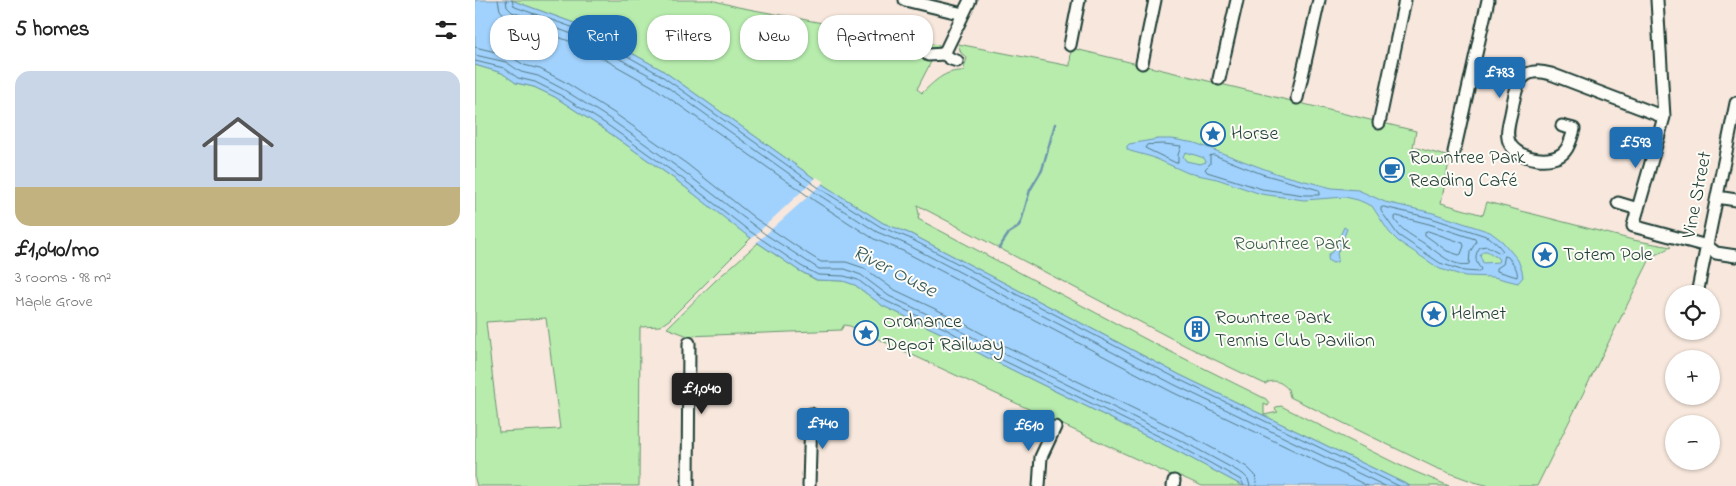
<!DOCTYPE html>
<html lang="en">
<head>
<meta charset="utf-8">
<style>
  :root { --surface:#fff; --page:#f2f2f2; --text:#222; --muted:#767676; --accent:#1f6fb2 }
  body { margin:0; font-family:"Indie Flower",sans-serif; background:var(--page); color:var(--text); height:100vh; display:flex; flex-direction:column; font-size:19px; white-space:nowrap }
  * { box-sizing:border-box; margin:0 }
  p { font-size:16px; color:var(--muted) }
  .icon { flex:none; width:28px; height:28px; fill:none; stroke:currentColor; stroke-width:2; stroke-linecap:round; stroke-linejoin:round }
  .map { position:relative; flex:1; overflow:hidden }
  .side { display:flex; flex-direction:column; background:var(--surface); width:475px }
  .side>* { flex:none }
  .guide { position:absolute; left:15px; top:15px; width:475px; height:45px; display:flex; gap:10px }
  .controls { position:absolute; left:1190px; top:285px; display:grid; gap:10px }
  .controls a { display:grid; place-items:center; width:55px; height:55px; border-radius:50%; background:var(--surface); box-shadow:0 1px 4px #0004; font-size:25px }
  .price { position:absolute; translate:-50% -42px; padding:0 11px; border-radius:5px; background:var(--accent); color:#fff; font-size:16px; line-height:32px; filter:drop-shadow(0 1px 2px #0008) }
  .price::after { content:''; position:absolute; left:50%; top:30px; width:15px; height:11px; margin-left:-8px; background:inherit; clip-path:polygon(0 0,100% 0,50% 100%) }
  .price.on { background:#222; color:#fff }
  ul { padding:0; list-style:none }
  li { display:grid; align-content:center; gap:10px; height:265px; padding:0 15px }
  li span { display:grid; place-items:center; height:155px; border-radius:15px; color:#555 }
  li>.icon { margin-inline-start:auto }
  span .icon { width:90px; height:90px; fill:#fffc; stroke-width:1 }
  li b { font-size:21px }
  h2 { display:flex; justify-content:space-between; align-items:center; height:60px; padding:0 15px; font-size:21px }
  .pill { padding:0 18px; border-radius:20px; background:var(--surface); box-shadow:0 1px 4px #0004; font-size:18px; line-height:45px }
  .pill.on { background:var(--accent); color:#fff }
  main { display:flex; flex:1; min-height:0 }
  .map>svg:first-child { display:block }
  .green { fill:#b7ecad; stroke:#6b9470; fill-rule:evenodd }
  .water { fill:#a1d2fd; stroke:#6d96ad; fill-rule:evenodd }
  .pier { fill:#f7e7dc }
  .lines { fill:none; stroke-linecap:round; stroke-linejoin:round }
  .shore { stroke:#537984; stroke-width:1 }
  .stream { stroke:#6d96ad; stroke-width:2.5 }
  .street-casing { stroke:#1f3d34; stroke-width:15 }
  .street { stroke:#fdfcf7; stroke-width:11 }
  .labels { text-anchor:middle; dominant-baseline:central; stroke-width:4; stroke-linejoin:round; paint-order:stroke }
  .poi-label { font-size:20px; fill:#1f3d34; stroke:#fdfcf7; text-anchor:start }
  .street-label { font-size:20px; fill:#1f3d34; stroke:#fdfcf7 }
  .park-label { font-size:20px; fill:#3d604c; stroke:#fdfcf7 }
  .water-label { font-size:21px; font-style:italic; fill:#395b5c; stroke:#fdfcf7 }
</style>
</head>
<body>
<main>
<section class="side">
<h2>5 homes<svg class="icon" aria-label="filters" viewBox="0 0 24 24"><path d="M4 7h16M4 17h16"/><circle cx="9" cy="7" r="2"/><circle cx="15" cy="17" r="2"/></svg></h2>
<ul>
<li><span style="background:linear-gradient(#c9d6e8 75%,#c2b280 0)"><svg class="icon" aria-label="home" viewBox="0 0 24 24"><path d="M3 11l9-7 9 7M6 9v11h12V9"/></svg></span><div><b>£1,040/mo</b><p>3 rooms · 98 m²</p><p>Maple Grove</p></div></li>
</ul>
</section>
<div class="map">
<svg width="1261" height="486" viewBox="0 0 1261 486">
  <rect width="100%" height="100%" fill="#f7e7dc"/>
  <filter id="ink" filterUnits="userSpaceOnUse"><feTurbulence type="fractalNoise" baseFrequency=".02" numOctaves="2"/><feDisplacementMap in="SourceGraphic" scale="10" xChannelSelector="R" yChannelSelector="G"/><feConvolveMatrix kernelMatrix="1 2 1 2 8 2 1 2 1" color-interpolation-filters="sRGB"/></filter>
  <g filter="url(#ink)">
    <!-- green -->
    <path class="green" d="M36 0H236L263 7 463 45 465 49 458 58 442 89 447 93C460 81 470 70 488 71L492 58 486 53 483 44 595 66 596 48 941 131 938 147 975 157 966 203 1008 215 1012 202 1158 240 1196 247 1176 257 1062 486H1015L999 482 961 468 815 397 813 389C806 382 799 378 790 384L711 346 442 205 444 214 443 219 680 344 791 399 794 403 793 406 789 404V415L803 412 800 409 801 407 806 406 924 465 974 486H935L705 375 436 234 408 223 350 186 187 70 110 27Z
      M0 65 27 73 41 83 59 87 80 97 129 129 201 180 276 238 194 320 185 326 165 327 164 486H2L0 479ZM71 318 85 429 24 432 11 322Z
      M283 243 323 270 341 280 369 281 380 285 408 306 466 333 513 358 706 453 768 486H727L705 476 703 478 700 477 375 326 369 325 366 330 213 336 192 328 240 281Z"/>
    <!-- water -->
    <path class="water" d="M0 0H36L110 27 187 70 350 186 408 223 436 234 705 375 935 486H768L706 453 513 358 466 333 408 306 380 285 368 281 342 280 323 270 270 234 201 180 129 129 80 97 59 87 41 83 27 73 0 65Z
      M683 139H697L720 143 803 174 857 188 883 190 910 202 958 213 1015 232 1027 241 1043 260 1047 271 1048 277 1043 283 1019 277 990 276 965 269 923 241 914 232 897 206 883 200 870 197 829 200 786 194 742 179 713 173 677 157 655 151 652 149V146L654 144ZM711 152 729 158 731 162 725 164 711 161 708 156ZM1008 251H1012L1023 258 1024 262 1008 263 1005 255Z
      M869 227 872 229 862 254 863 258 862 262 858 263 854 261 853 258 854 254 858 252Z"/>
    <!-- pier -->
    <path class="pier" d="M342 177 349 182 280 244 275 240Z"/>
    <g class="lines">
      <!-- shore -->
      <path class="shore" d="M23 0 25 10 32 18 102 44 177 86 340 201 399 239 428 251 697 392 893 486
        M31 0 32 7 37 12 105 37 181 79 344 195 402 232 431 244 700 385 910 486
        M37 0 38 4 40 7 108 31 184 74 347 190 406 227 434 238 703 379 924 486
        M0 47 33 55 49 65 65 69 90 82 139 113 212 164 281 219 333 254 346 262H371L389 268 418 289 475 316 522 342 715 436 772 467 780 475 782 486
        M0 55 31 62 46 72 63 76 86 88 135 119 208 171 290 234 344 269H370L386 275 414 296 471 323 518 348 711 443 768 474 773 479 775 486
        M0 61 29 68 43 78 60 82 82 93 131 124 204 176 273 230 326 266 343 275 369 276 383 280 411 301 469 328 515 354 708 448 766 480 769 486
        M689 144 706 146 703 155V162L701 163 670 148 672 145Z
        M739 155 787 174 844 190 845 193 844 195H829L787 189 732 172 730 169 735 164V156Z
        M909 207 956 218 1014 237 1023 245 1028 251 1025 253 1012 246 1005 247C999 255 1000 262 1006 269L1004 272 989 271 965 263 923 235 906 211V208Z
        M922 216 954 224 1000 239 1001 242 995 252 994 264C978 268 963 252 950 244 938 236 928 232 920 220V217Z
        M953 231 988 243 989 246 986 254 984 255 972 251 950 235V232Z
        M1030 256 1033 257C1037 262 1044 270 1042 277L1022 271V268L1028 264Z"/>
      <!-- stream -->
      <path class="stream" d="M524 248 534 233 542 228 546 222 555 190 567 170 580 124"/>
      <defs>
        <path id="street" d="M430 0 488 14
          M1182 0 1189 117 1158 226 1232 246 1241 253 1261 256
          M595 45 604 0
          M469 54 495 0
          M453 55 469 54 476 59 482 61
          M667 63 680 0
          M744 79 762 0
          M822 98 844 0
          M904 123 930 0
          M1087 126 1099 129C1097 136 1095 145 1090 151 1079 165 1044 160 1035 144 1030 135 1034 123 1036 114 1041 88 1043 64 1076 74L1189 117
          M979 152 1013 0
          M1242 197 1261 200
          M1143 203 1163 209
          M1222 294 1261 103
          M213 486 214 343
          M334 486 336 414
          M564 486 566 457 580 427
          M698 486 699 481"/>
      </defs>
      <!-- street casing -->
      <use href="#street" class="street-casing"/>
      <!-- street -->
      <use href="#street" class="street"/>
    </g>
  </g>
  <!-- icons -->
  <defs>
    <symbol id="sight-ring" viewBox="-11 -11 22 22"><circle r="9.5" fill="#fdfcf7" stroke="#1f6fb2" stroke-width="1.5"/><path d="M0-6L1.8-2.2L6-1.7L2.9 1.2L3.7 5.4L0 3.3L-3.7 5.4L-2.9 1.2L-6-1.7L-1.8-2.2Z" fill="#1f6fb2"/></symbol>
    <symbol id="cafe-ring" viewBox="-11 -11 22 22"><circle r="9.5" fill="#fdfcf7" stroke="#1f6fb2" stroke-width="1.5"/><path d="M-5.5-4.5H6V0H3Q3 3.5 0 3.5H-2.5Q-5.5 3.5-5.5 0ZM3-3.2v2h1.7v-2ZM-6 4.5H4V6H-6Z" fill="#1f6fb2"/></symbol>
    <symbol id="building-ring" viewBox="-11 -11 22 22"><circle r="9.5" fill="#fdfcf7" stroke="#1f6fb2" stroke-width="1.5"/><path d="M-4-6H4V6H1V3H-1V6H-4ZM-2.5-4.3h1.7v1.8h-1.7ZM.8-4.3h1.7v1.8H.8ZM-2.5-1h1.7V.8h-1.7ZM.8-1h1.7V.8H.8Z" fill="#1f6fb2"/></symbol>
  </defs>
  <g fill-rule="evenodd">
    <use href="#sight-ring" x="724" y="120" width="28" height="28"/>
    <use href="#cafe-ring" x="903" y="156" width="28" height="28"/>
    <use href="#sight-ring" x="1056" y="241" width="28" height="28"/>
    <use href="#sight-ring" x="945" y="300" width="28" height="28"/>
    <use href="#building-ring" x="708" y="315" width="28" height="28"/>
    <use href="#sight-ring" x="377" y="319" width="28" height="28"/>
  </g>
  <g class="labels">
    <!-- poi labels -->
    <g class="poi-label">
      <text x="756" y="134">Horse</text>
      <text x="934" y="158">Rowntree Park<tspan x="934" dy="23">Reading Café</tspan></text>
      <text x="1088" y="255">Totem Pole</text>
      <text x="976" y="314">Helmet</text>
      <text x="740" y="318">Rowntree Park<tspan x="740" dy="23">Tennis Club Pavilion</tspan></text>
      <text x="408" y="322">Ordnance<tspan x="408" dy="23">Depot Railway</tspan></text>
    </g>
    <!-- street labels -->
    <g class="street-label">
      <text transform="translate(1223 195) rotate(-79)">Vine Street</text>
    </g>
    <!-- park labels -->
    <g class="park-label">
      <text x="817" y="244">Rowntree Park</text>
    </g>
    <!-- water labels -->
    <g class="water-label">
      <text transform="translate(419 272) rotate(27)">River Ouse</text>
    </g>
  </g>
</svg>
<div class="controls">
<a><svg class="icon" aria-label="locate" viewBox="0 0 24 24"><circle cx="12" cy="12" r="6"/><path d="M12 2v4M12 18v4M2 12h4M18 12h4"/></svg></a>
<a>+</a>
<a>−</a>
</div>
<b class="price" style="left:1025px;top:99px">£783</b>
<b class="price" style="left:1161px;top:169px">£593</b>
<b class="price on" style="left:227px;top:415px">£1,040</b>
<b class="price" style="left:348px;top:450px">£740</b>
<b class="price" style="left:554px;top:452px">£610</b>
<div class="guide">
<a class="pill">Buy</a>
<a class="pill on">Rent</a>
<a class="pill">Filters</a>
<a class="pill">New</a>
<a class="pill">Apartment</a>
</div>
</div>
</main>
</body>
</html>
